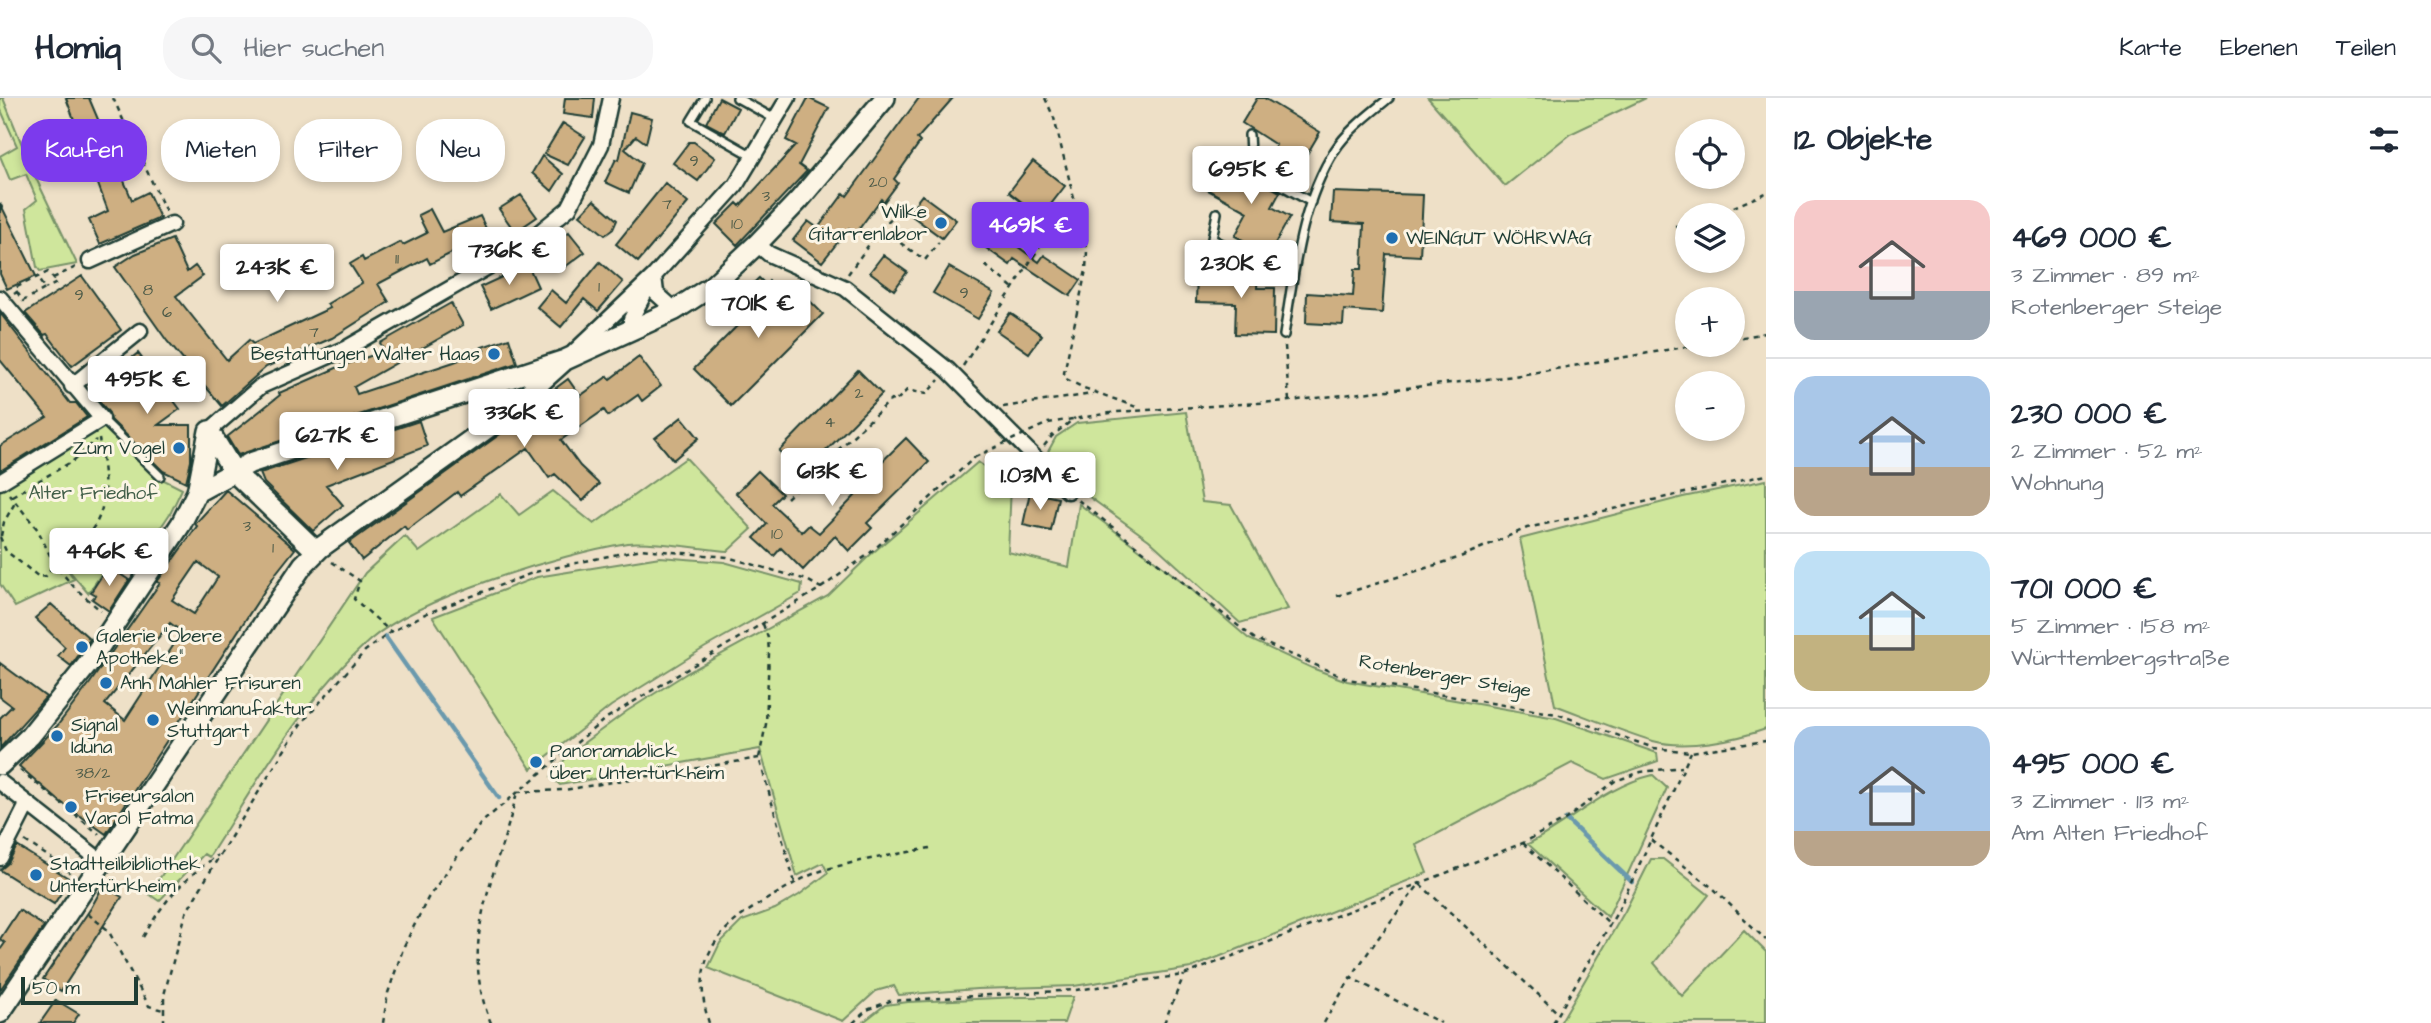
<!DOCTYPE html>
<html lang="de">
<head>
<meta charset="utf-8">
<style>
  :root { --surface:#fff; --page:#f6f6f7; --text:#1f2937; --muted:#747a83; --line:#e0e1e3; --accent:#7c3aed }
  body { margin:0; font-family:"Architects Daughter",sans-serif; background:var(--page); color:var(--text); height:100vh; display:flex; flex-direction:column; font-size:26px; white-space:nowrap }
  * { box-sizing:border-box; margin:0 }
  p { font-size:23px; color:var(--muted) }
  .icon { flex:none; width:38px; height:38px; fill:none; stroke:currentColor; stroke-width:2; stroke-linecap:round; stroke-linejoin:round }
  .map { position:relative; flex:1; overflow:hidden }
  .panel { display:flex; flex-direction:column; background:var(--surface); width:665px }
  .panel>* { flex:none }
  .banner { position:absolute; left:21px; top:21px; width:665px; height:63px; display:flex; gap:14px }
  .controls { position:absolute; left:1675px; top:21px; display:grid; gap:14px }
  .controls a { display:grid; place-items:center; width:70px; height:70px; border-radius:50%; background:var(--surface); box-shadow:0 4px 10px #0003; font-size:35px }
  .scale { position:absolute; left:21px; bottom:18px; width:117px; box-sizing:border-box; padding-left:7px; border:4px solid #1f3d34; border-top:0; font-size:19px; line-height:24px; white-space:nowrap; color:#1f3d34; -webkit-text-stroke:5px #fcf5e5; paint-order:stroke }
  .price { position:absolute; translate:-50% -60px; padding:0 16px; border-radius:7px; background:#fff; color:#222; font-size:23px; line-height:46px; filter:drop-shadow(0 2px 4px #0008) }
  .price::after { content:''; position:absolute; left:50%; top:42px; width:21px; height:16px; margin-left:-10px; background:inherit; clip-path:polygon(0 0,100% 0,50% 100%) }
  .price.active { background:var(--accent); color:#fff }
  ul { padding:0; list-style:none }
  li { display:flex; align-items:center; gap:21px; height:175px; padding:0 28px }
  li+li { border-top:2px solid var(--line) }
  li span { display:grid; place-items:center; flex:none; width:196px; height:140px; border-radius:21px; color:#555 }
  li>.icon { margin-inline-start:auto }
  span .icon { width:84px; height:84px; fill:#fffc; stroke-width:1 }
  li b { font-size:30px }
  h2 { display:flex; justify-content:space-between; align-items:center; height:84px; padding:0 28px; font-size:30px }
  .tag { padding:0 24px; border-radius:28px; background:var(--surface); box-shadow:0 4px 10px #0003; font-size:24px; line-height:63px }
  .tag.active { background:var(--accent); color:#fff }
  header { display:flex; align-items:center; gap:42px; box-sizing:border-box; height:98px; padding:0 35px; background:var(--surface); border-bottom:2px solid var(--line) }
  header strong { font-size:33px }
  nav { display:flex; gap:38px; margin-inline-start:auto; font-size:24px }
  .search { width:490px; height:63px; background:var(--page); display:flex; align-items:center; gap:18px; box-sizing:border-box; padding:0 24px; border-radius:28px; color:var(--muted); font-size:26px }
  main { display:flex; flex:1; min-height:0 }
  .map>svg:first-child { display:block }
  .green { fill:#cfe69c; stroke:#779268; stroke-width:2 }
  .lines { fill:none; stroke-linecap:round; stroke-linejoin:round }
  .stream { stroke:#6b99ad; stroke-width:4.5 }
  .building { fill:#ceaf82; stroke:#1f3d34; stroke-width:2; fill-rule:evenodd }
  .lane-casing { stroke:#1f3d34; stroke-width:12 }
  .street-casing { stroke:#1f3d34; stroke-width:19 }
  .secondary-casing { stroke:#1f3d34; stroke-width:24 }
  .path { stroke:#1f3d34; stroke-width:2.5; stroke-dasharray:5 5; stroke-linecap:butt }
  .lane { stroke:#fcf5e5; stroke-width:7 }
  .street { stroke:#fcf5e5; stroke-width:14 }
  .secondary { stroke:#fcf5e5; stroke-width:19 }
  .path-bridge { stroke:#1f3d34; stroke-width:2.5; stroke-dasharray:5 5; stroke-linecap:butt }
  .poi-dot { fill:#1f6fb2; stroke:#fcf5e5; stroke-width:2.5 }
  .labels { text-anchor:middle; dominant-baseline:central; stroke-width:6; stroke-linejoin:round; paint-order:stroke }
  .number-label { font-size:16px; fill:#4b5a48 }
  .poi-label { font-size:19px; fill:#1f3d34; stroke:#fcf5e5; text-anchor:start }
  .park-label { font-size:19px; fill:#425f49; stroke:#fcf5e5 }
  .street-label { font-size:19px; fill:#1f3d34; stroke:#fcf5e5 }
</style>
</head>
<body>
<header>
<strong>Homiq</strong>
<div class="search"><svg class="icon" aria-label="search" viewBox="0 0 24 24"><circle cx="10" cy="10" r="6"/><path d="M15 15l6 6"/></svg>Hier suchen</div>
<nav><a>Karte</a><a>Ebenen</a><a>Teilen</a></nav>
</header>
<main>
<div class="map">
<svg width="1766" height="925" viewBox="0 0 1766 925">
  <rect width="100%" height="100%" fill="#eee0c7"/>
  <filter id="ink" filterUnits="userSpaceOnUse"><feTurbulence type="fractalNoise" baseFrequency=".0143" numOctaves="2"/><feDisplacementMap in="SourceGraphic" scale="14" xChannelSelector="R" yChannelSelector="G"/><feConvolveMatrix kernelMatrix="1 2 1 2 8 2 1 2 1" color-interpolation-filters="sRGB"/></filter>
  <g filter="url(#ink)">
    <!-- green -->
    <path class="green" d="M0 0H3L34 76 77 166 40 173 37 169 26 111 37 102 26 76 10 82 0 58 17 48 0 10Z
      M1428 0H1646L1570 36 1505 88Z
      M1186 314 1202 404 1231 407 1288 511 1240 525 1149 442 1067 383 1044 361 1056 339 1077 325Z
      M106 327 160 380 182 391 171 414 137 465 120 450 88 495 66 469 74 481 15 509 0 486V391Z
      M686 360 752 431 728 453C702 451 650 442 627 445 561 456 419 499 370 542 302 602 257 684 209 759L204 756 159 803 149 796 365 475 405 438 419 454 501 396 519 417 553 393 594 426Z
      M978 364 1011 388 1008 454 1069 469 1079 406 1179 481 1249 541 1312 570 1347 583 1556 620 1657 655 1658 663 1606 681 1572 665 1416 747 1427 775 1191 870 1074 888 977 891 899 897 894 888 876 893 843 923 708 870 720 845 742 823 775 811 799 797 828 775 823 765 797 778 760 651 560 687 551 679 570 655 627 613 687 575 828 498 869 458Z
      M1766 382V631C1735 642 1685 652 1653 643 1620 633 1587 619 1555 607L1520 441 1683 399Z
      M660 459 724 464 802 486 801 495 704 550 611 608 531 671 433 519 537 479Z
      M1653 677 1667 690 1608 819 1528 746C1571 724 1606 688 1653 677Z
      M1651 761H1663L1709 797 1654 865 1682 898 1744 832 1766 854V925H1560L1625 813Z
      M1020 899H1073L1064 925H862L885 907 908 904Z"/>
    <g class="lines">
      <!-- stream -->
      <path class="stream" d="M385 538 499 700
        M1566 721 1632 784"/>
    </g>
    <!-- building -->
    <path class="building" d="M66 0H89L132 102 148 94 160 120 100 146 89 122 108 113Z
      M565 0H595L593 20 563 16Z
      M719 0 738 10 725 35 706 25Z
      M808 0 829 10 799 67 807 73 737 147 716 126 737 105 740 108 796 47 786 42Z
      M919 0H953L917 41 920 44 894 81 898 85 884 104 881 101 856 135 849 130 822 164 793 142 808 123 818 130 844 95 847 98Z
      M1257 0H1264L1320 34 1290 85 1262 69 1276 47 1242 25Z
      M630 14 652 20 646 45 636 38 625 51 642 65 629 95 605 84 616 61 619 62Z
      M563 25 585 39 568 67 544 56Z
      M689 44H694L715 60 698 83 673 65Z
      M542 58 563 76 552 93 532 75Z
      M1033 63 1065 88 1041 119 1009 94Z
      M1223 63 1280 94 1272 109 1290 119 1269 156 1235 138 1248 114 1208 92Z
      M665 85 688 105 638 164 616 146Z
      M1333 94 1423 97 1420 158 1386 156 1382 215 1344 212 1343 227 1306 225 1307 195 1353 198 1355 171H1362L1364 126 1331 124Z
      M521 97 537 119 515 134 499 111Z
      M922 97 956 122 942 140 908 115Z
      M594 102 617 122 613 131 605 137 580 117Z
      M0 105 36 178 7 191 0 176Z
      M430 111 442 134 480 118 492 143 470 153 467 147 430 166 427 160 378 186 389 204 332 240 266 269 222 308 167 243 115 169 135 156 172 141 187 174 195 168 203 178 176 198 227 262 249 242 253 246 330 210 327 206 362 185 350 166 362 159 364 163 401 144 403 147 427 135 418 117Z
      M991 129 1039 164 1044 157 1081 182 1070 198 1014 161 1010 167 979 145Z
      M569 134 585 154 565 169 549 150Z
      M883 157 907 174 894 192 870 174Z
      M600 164 623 184 598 213 584 201 561 229 537 209 551 192 566 205Z
      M528 167 538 189 491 211 480 189Z
      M949 169 994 195 978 221 933 195Z
      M1197 175 1258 176 1257 190H1275L1274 237 1235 236 1236 205 1196 204Z
      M82 178 121 232 72 268 47 236 44 237 25 215Z
      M759 180 766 187 769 183 777 192 780 188 791 200 800 193 823 216 731 308 694 271 759 206 745 193Z
      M451 205 463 227 354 289 357 296 454 264 484 252 482 249 509 240 517 265 238 357 227 339 280 297 279 295 341 268 385 253 380 245Z
      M0 215 70 305H76L87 319 0 373V348L47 319 0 262Z
      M1010 215 1042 237 1029 255 997 233Z
      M138 255 180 311 158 327H191V363L186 384 163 373 111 322 109 315 91 293Z
      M639 259 661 288 642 303 638 297 608 318 604 312 561 342 580 368 599 386 583 403 555 376 549 380 528 350 460 398 457 394 407 432 404 428 362 462 349 445 503 334 546 299 545 298 568 281 580 298 608 278 610 281Z
      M858 272 882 296 802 377 779 353Z
      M682 319 699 340 673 362 655 340Z
      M419 323 427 348 326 387 343 407 313 433 264 385 260 375Z
      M906 340 929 364 867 425 872 430 849 453 835 438 803 472 781 450 774 458 754 440 767 426 736 395 758 373 782 396 772 406 802 434 809 427 819 435 855 398 851 394Z
      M226 392 295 451 276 475 106 736 58 702 19 668 57 628 90 585 160 485 157 484 197 428 195 426ZM198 464 218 479 194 516 172 502ZM170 525 182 534 125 622 105 606Z
      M1030 394 1058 400 1051 433 1023 427Z
      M108 468 129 482 109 513 92 501 96 497 91 494Z
      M51 506 90 541 71 568 58 558 65 549 35 520Z
      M0 565 46 599 0 650V620L12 608 0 599Z
      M17 748 70 781 54 806 0 772 8 765Z
      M103 788 122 799 61 893 43 881 91 810Z
      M19 812 44 828 0 892V852L5 845 0 841Z
      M56 902 79 916 73 925H40Z"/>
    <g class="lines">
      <defs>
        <path id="lane" d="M705 0 691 23 753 58
          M737 0 775 21
          M1249 37 1251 70 1311 104
          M1217 115 1212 141 1293 181
          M1284 237C1294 175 1300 107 1335 52 1348 32 1371 15 1389 0
          M102 321 160 378"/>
        <path id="street" d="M757 146 769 156 845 190 948 272 1068 393
          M90 163 172 126
          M654 178 656 195 675 212
          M0 200 102 321 0 384
          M631 234V221L650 185
          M574 254 654 178 736 87 788 0
          M72 288 140 233
          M209 333 261 288 345 251 519 151 569 110 601 47 611 0
          M0 684 102 764
          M0 760 27 707"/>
        <path id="secondary" d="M209 333 234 374 316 453
          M197 394 250 365 565 262 675 212 712 188 757 146 799 102 885 0
          M0 667 30 638 88 566 181 426 197 394 209 333
          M0 915 303 467 320 450 496 324 565 262"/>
      </defs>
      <!-- lane casing -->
      <use href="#lane" class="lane-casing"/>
      <!-- street casing -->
      <use href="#street" class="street-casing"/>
      <!-- secondary casing -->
      <use href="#secondary" class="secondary-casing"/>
      <!-- path -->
      <path class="path" d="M113 0 166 114
        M1045 0 1054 20 1087 153 1086 172 1064 275 1066 281 1084 290 1139 310
        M1715 117 1766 95
        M1675 128 1687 126
        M880 131 901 111
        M985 167 1013 190
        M848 176 880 131 925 162 939 144
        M53 180 78 168
        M17 194 23 203 45 191 38 181
        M14 196 17 194 15 190 48 174 57 185 45 191
        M1732 241 1766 235
        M1285 248 1289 303
        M963 268 1041 147 1011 127
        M1003 309 1093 296
        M1048 325 1117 314 1289 303 1514 278 1696 247
        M1044 348 1052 338 1075 320
        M9 396 38 432 54 466 75 490 101 513
        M12 398 73 363 96 342
        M787 400 891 302 895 304 907 292 926 296 939 282
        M1078 402 1255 541 1348 581 1557 616 1654 650 1691 654 1766 643
        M1 438 4 424 16 403
        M0 439 6 453 39 479 46 478 53 467
        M52 462C63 453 78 446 88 436 112 411 104 371 99 341
        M332 464 360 483 354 501 391 534
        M1337 498 1458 460 1527 430 1766 377
        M763 526 768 540 769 555 766 626 759 660 795 785
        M20 672 99 736
        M517 694 564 692 759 660
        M1651 742 1714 791 1766 842
        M25 743 66 770 73 779
        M1523 745 1610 826
        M1420 786 1558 915
        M88 816 108 832 149 908 163 912
        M143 839C166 800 181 783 218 757
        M1349 879 1441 925
        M164 925V897L186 815 221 755 300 627 365 553 391 534 425 516 535 474 641 451 727 459 807 482 821 490
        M383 925 388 895 404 848 428 800 481 725 605 621 821 490 869 456 975 359
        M491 925C456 842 499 774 517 694
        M709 925C689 860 717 830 771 799 788 789 805 778 824 772 858 762 895 757 930 750
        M853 925 867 912 890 903 1076 892 1184 877 1523 745 1566 721 1615 683 1641 674 1682 669
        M1164 925 1184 877
        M1324 925C1351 876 1383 832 1418 788
        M1553 925 1619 811 1691 654"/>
      <!-- lane -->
      <use href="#lane" class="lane"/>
      <!-- street -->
      <use href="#street" class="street"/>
      <!-- secondary -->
      <use href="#secondary" class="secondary"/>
      <!-- path-bridge -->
      <path class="path-bridge" d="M975 359 1048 325"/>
    </g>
  </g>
  <!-- markers -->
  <g class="poi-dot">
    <circle cx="941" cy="125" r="7"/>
    <circle cx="1392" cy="140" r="7"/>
    <circle cx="494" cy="256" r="7"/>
    <circle cx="179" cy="350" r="7"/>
    <circle cx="82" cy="549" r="7"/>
    <circle cx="106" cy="585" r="7"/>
    <circle cx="153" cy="622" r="7"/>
    <circle cx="57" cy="638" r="7"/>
    <circle cx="536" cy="664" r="7"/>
    <circle cx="71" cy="709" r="7"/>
    <circle cx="36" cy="777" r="7"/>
  </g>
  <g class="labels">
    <!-- number labels -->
    <g class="number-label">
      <text x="694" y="63">9</text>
      <text x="878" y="84">20</text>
      <text x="766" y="98">3</text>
      <text x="667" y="106">7</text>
      <text x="737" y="126">10</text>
      <text x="397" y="161">11</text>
      <text x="599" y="189">1</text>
      <text x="148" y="192">8</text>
      <text x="964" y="195">9</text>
      <text x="79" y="197">9</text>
      <text x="167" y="214">6</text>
      <text x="314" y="234">7</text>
      <text x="859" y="295">2</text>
      <text x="830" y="324">4</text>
      <text x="247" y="428">3</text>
      <text x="777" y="436">10</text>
      <text x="273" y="450">1</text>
      <text x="93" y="675">38/2</text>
    </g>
    <!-- poi labels -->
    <g class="poi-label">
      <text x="927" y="114" text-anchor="end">Wilke<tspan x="927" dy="22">Gitarrenlabor</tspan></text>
      <text x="1406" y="140">WEINGUT WÖHRWAG</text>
      <text x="480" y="256" text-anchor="end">Bestattungen Walter Haas</text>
      <text x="165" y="350" text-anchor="end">Zum Vogel</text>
      <text x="96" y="538">Galerie "Obere<tspan x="96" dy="22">Apotheke"</tspan></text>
      <text x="120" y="585">Anh Mahler Frisuren</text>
      <text x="167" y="611">Weinmanufaktur<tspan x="167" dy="22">Stuttgart</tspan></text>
      <text x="71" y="627">Signal<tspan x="71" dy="22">Iduna</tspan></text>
      <text x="550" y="653">Panoramablick<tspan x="550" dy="22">über Untertürkheim</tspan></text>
      <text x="85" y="698">Friseursalon<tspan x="85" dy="22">Varol Fatma</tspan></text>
      <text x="50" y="766">Stadtteilbibliothek<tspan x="50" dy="22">Untertürkheim</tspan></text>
    </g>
    <!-- park labels -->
    <g class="park-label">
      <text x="93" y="395">Alter Friedhof</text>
    </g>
    <!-- street labels -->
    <g class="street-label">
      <text transform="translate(1445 578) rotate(10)">Rotenberger Steige</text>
    </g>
  </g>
</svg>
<div class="controls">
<a><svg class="icon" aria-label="locate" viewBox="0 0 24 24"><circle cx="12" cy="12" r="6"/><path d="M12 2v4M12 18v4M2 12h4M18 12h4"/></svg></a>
<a><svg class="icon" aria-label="layers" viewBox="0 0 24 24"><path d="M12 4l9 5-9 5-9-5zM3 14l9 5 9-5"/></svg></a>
<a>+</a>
<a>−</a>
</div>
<div class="scale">50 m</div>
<b class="price" style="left:1251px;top:108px">695K €</b>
<b class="price active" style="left:1030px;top:164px">469K €</b>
<b class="price" style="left:509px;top:189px">736K €</b>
<b class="price" style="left:1241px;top:202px">230K €</b>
<b class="price" style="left:277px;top:206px">243K €</b>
<b class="price" style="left:758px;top:242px">701K €</b>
<b class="price" style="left:147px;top:318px">495K €</b>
<b class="price" style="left:524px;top:351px">336K €</b>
<b class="price" style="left:337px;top:374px">627K €</b>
<b class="price" style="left:832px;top:410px">613K €</b>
<b class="price" style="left:1040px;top:414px">1.03M €</b>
<b class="price" style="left:109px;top:490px">446K €</b>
<div class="banner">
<a class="tag active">Kaufen</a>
<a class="tag">Mieten</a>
<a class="tag">Filter</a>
<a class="tag">Neu</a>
</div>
</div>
<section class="panel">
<h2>12 Objekte<svg class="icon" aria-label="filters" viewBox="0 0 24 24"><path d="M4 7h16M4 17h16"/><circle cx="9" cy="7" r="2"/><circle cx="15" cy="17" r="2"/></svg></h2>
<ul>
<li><span style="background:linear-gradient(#f6c9c9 65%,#9aa5b1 0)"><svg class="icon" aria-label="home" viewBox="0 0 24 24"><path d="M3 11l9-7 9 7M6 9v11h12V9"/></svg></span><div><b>469 000 €</b><p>3 Zimmer · 89 m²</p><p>Rotenberger Steige</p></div></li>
<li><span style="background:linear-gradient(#a9c7e8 65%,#b9a48a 0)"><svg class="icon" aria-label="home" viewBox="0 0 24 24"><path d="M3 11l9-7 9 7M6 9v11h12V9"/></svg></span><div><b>230 000 €</b><p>2 Zimmer · 52 m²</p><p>Wohnung</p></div></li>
<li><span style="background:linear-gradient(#bfe0f5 60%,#c2b280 0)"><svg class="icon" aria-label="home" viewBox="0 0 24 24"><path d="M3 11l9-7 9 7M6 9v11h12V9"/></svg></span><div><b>701 000 €</b><p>5 Zimmer · 158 m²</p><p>Württembergstraße</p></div></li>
<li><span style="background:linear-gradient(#a9c7e8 75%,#b9a48a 0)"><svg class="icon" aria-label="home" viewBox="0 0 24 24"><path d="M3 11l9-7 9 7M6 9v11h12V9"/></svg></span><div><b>495 000 €</b><p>3 Zimmer · 113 m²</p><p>Am Alten Friedhof</p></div></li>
</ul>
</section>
</main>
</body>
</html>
